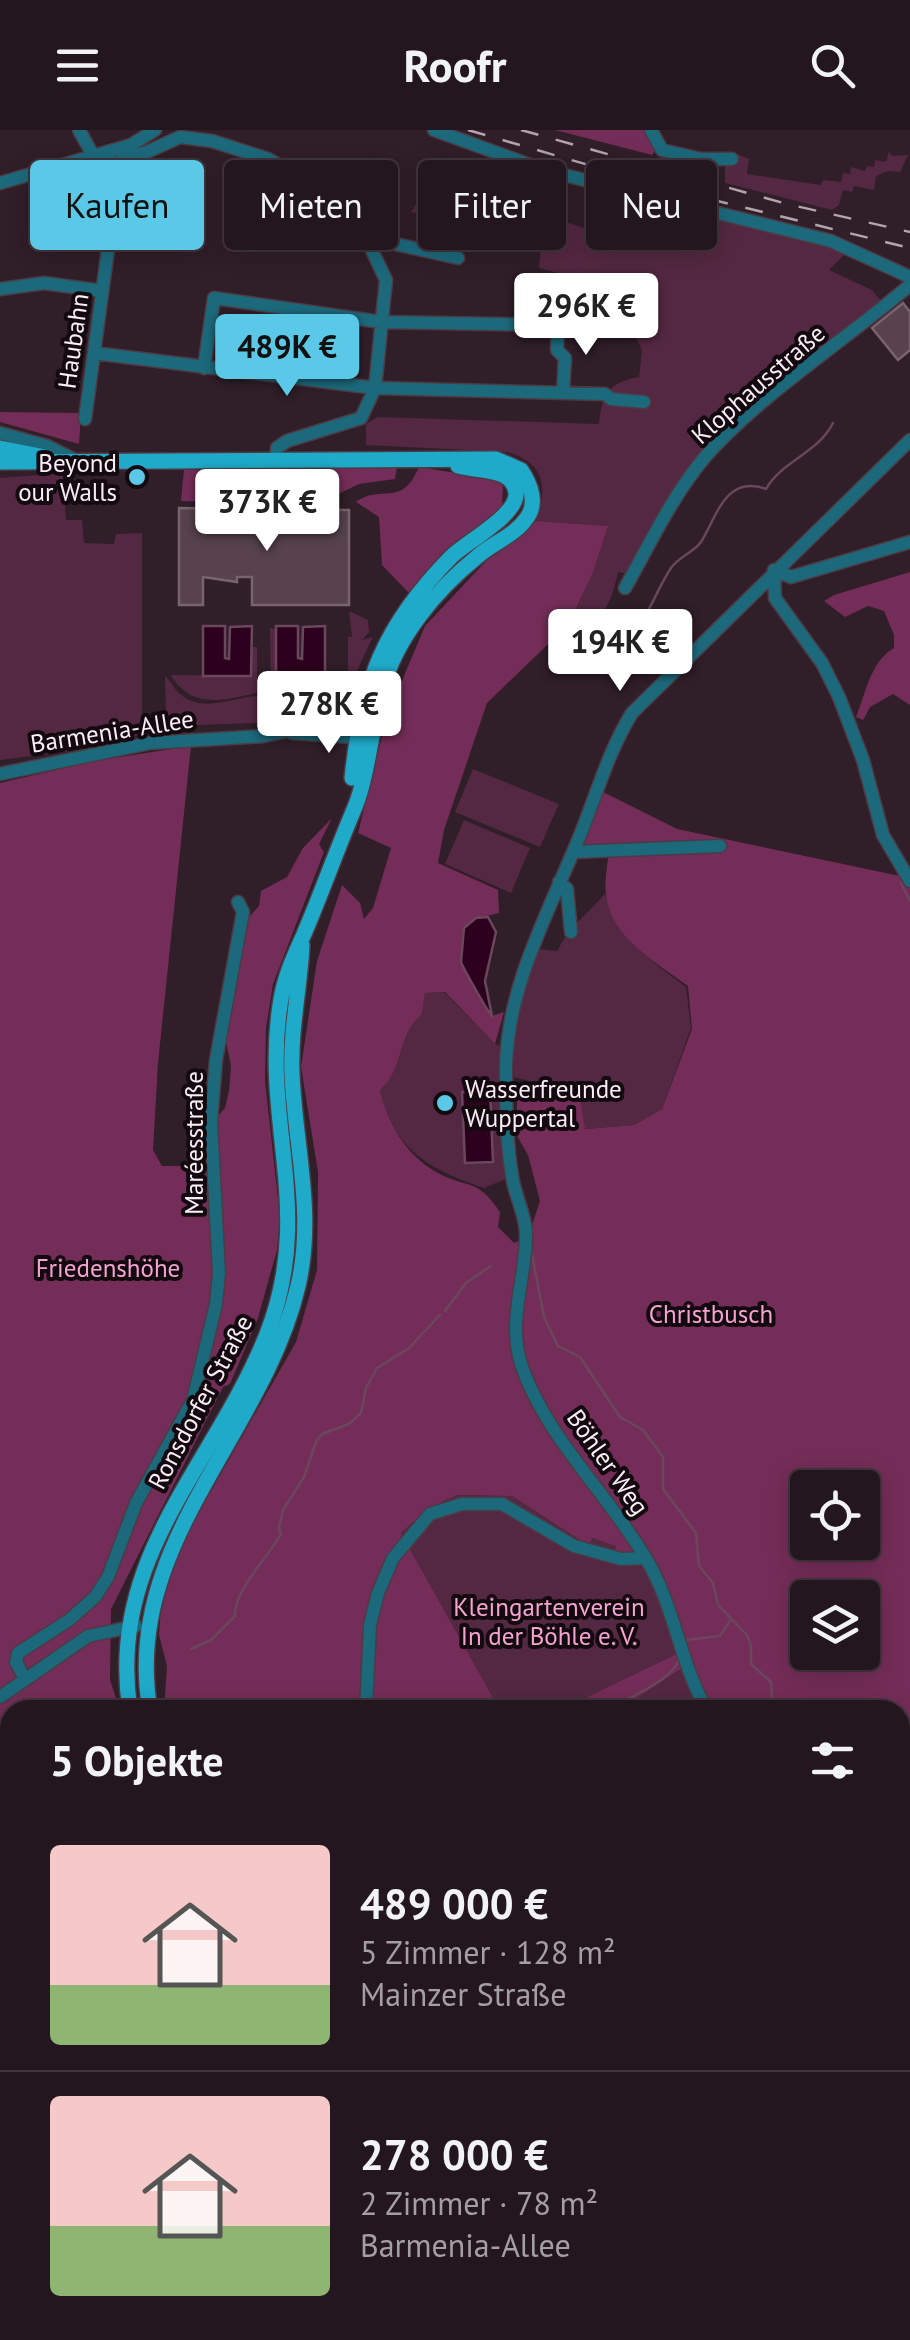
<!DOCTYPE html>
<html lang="de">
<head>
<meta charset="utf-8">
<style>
  :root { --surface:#24161e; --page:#30232b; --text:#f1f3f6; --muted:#a39fa4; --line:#41353c; --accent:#5ac8e6 }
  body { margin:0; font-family:"PT Sans",sans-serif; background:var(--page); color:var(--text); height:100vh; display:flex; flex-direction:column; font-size:38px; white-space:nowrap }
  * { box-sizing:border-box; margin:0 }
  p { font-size:32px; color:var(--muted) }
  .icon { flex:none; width:55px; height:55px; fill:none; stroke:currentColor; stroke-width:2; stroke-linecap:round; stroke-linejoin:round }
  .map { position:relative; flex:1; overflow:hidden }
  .sheet { position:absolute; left:0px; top:1570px; width:910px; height:640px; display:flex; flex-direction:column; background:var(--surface); border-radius:30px 30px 0 0; box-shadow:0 5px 25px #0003,0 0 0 2px var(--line) }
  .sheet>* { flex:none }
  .guide { position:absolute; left:30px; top:30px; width:850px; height:90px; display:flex; gap:20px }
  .fabs { position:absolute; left:790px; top:1340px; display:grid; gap:20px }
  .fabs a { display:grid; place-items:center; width:90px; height:90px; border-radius:10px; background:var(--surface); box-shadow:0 5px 25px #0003,0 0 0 2px var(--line); font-size:50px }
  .price { position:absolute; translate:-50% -85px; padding:0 22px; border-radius:10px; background:#fff; color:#222; font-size:32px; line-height:65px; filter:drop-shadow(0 2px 5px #0008) }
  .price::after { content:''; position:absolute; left:50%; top:60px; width:30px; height:22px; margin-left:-15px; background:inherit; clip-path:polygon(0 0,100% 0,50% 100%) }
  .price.selected { background:var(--accent); color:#111 }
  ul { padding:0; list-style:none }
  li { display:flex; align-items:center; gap:30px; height:250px; padding:0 50px }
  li+li { border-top:2px solid var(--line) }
  li span { display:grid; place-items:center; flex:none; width:280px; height:200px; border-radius:10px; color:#555 }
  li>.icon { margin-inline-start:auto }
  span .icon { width:120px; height:120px; fill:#fffc; stroke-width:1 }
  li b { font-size:42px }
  h2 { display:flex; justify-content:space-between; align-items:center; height:120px; padding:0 50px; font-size:42px }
  .tag { padding:0 35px; border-radius:10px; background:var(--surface); box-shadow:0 5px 25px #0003,0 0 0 2px var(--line); font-size:35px; line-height:90px }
  .tag.selected { background:var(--accent); color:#111 }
  header { display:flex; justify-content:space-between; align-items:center; height:130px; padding:0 50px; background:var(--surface); font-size:45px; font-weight:700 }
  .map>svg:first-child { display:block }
  .green { fill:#542842 }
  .forest { fill:#742d58; fill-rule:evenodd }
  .water { fill:#2d001d; stroke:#6a475d; stroke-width:2.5 }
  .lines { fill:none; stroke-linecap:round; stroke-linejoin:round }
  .stream { stroke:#6a475d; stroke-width:2.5 }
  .building { fill:#57424d; stroke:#79636e; stroke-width:2.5 }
  .minor-casing { stroke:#4c3b44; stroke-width:15 }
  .major-casing { stroke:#4c3b44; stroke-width:18 }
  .minor { stroke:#1c697c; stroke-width:12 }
  .major { stroke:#20aaca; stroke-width:15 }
  .rail { stroke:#b3a5ac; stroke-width:2.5; stroke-dasharray:18 18; stroke-linecap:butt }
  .poi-dot { fill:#5ac8e6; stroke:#130a0f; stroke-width:4 }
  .labels { text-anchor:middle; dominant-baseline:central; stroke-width:8; stroke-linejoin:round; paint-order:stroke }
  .street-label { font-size:25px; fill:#faedf3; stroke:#130a0f }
  .poi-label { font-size:25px; fill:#faedf3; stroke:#130a0f; text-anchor:end }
  .park-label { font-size:25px; fill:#f6a3d1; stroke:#130a0f }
</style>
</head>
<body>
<header><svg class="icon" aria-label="menu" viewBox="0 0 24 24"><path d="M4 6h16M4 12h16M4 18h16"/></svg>Roofr<svg class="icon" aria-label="search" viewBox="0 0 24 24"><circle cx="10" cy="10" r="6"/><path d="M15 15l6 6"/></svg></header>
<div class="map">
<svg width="910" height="2210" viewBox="0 0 910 2210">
  <rect width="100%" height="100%" fill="#301e28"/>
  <!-- green -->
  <path class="green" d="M889 22 892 26 908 25 900 42 888 41 876 46 874 60 854 56 852 62 843 60 839 75 832 80 725 53V36H736L737 24 749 29 747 44 821 55 823 50 841 52 843 43 850 44 851 37 865 41 867 36 874 37 875 30 886 32Z
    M432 49 652 120 659 96 694 101 709 84 848 121 829 140 872 160 881 171 710 310 629 444 618 442C612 471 604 486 584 506L568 495 592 445 607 396 536 391C548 357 545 333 507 322L366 315V294L378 287 599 294C602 265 608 252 639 247L642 220 632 200 602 196 571 203 572 189H556L557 143 539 138 541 116C496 109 456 94 411 82Z
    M63 343 66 390H82L84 413 114 414 116 404 142 403V605L64 622 0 630V348Z
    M349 481 368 490 369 502 362 510 373 507C342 568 351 590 270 592V566C293 569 314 576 335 563L339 547 348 546V507H352Z
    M270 498 276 499V546L335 547 332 561C314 573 291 566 271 563Z
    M252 517H257V563C223 570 192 580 171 545L251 546Z
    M165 546C171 551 174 559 180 564 202 584 234 567 258 566L259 593 166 596Z
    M473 639 559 674 540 717 455 682Z
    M464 690 530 718 511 763 445 734Z
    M605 764C617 809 651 830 686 857L691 898 662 979 634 995 584 999 578 957 548 956 514 947 513 902 538 819 557 821 568 802Z
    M444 862 495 914 506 919 508 1048 484 1058C429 1039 394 1021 380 959 407 935 396 907 422 884L425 863Z
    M457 1365 512 1366 589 1416 591 1408 617 1416 615 1422 641 1421 682 1522 560 1580H500L401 1403 428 1379Z
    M684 1538 703 1580H628L638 1566Z
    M10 1732V2077L0 2079V1749Z
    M606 2200H743L740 2210H608Z"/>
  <!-- forest -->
  <path class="forest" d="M555 0H647L656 20 652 25Z
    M0 282 81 283 79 314 0 292Z
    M397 337 395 349 359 354 326 370 279 366 281 350 222 349 220 372 181 371 184 340Z
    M419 337 499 350 503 356 502 378 436 431 409 463 382 435 379 387 356 372C382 353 401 379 419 337Z
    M536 391 608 396 592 445 568 495 487 573 444 700 438 733 498 760 499 783 483 787 461 832C462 837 488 883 492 886L504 882 495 914 445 862 425 863 422 884C396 907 406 936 380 960 388 993 405 1024 436 1042 468 1060 476 1046 500 1082L498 1097 514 1113 528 1107 540 1071 528 1025 517 1006V973L522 952 578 957 585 999 634 995 662 979 692 899 688 856C657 833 611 808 606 765 604 751 608 733 609 719L582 714 603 662 677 699 900 746 910 740V2210H741L743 2200H900V1580H703L686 1553 683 1538 639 1566 628 1580H560L681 1522 641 1421 615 1423 616 1416 592 1408 589 1416 512 1366 457 1365 428 1379 401 1403 500 1580H164L167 1536 159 1505 161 1475 175 1424 296 1212 317 1140 318 1042 301 937 317 831 342 755 360 773 364 789 373 778 391 718 358 703 387 586 425 496 487 430 524 404ZM808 1358H862V1412H808ZM808 1468H862V1522H808Z
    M910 442V575L893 564 870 577 863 590 856 587C866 563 870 532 894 518V505L884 481 868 476 845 487 824 471 834 465Z
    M191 616 158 933 153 1020 162 1036H216L217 987 225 978 229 961 231 936 226 912 234 872 231 856 248 788 259 776 261 761 287 747 303 718 332 688 319 714 324 722 273 854 266 898 265 951 280 1087 277 1120 258 1188 230 1254 223 1257 111 1479 110 1550 120 1580H10V1675L0 1669V653L94 631Z"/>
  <!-- water -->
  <path class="water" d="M203 496H225V528L229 529 230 497 252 496 251 546H203Z
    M276 496H298V528L302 529 303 497 325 496V547L276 546Z
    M488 787 496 802 485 851 492 886C489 884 462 836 461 832L464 798 476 788Z
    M490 961 493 1032 465 1033 462 962Z"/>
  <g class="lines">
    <!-- stream -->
    <path class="stream" d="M609 498 640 495C652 476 659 456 671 438 678 427 693 423 701 412 717 386 726 344 766 359 782 331 818 323 833 293
      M901 753 910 771
      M531 1119 544 1187 558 1216 580 1227 620 1287 643 1300 663 1327V1359L696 1403 699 1436 713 1453 718 1475 747 1505 751 1515V1534L771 1552 773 1580
      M445 1181 466 1153 491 1136
      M686 1510 720 1506 730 1491
      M191 1519 211 1510 235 1486C234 1460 269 1426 281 1404L279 1398 283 1380 304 1347 316 1312 322 1304 349 1294 361 1283 366 1258 377 1238 409 1218 440 1185
      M610 1580C631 1564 667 1555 679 1530
      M900 1908 910 1910"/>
  </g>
  <!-- building -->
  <path class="building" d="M903 173 910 182V220L898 230 872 198Z
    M179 378 349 380V475H252V447H237V452L203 447V475H179Z"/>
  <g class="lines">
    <defs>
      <path id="minor" d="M79 0 94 27
        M434 0 544 40 831 111 910 147
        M651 0 662 20 701 29H732
        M123 27 147 22 180 7 212 11 268 29 311 53 346 80 369 114 386 150 375 258 361 288 287 311 277 318V330
        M0 53 131 15 155 0
        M369 114 382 111 458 128
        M0 159 44 153 102 161
        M558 195 557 220 565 228 563 262
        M94 223 375 258 605 264 611 269 644 272
        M204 238 214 168 381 192 558 195 571 190 597 191
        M85 289 117 53 108 22
        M0 303 47 316 73 329
        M774 440 775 468 822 533 839 567 863 630 883 705 910 751
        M774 440 791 447 910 412
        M625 458C650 414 672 366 705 327 758 266 847 209 910 155
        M329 592 346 579 369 548
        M292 603 367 608
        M0 644 150 613 264 606 329 592 367 594
        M573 722 720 716
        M559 752 567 759 571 802
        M25 1549 16 1532 18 1523 69 1490 95 1467 108 1447 136 1373 193 1270 216 1174 219 1143 211 991 216 930 243 782 238 772
        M0 1567 88 1506 136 1496
        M366 1580 370 1495 378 1463 393 1428 430 1384 462 1374H502L574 1416 621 1429 646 1428
        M707 1580C679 1532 675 1475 645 1427 607 1363 547 1308 522 1237 506 1191 527 1147 526 1102 525 1085 516 1067 513 1051 506 1014 506 974 506 937 507 861 544 791 573 722 594 675 605 627 632 583L910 310
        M0 1674 10 1673
        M900 1942 910 1947
        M0 2164 10 2161
        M340 2210 341 2200
        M429 2210 442 2200
        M476 2210 486 2200"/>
      <path id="major" d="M0 318 45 327
        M0 332 496 329 521 340C531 355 538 374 526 389 515 405 493 413 478 426 436 460 397 506 382 559 372 595 368 645 355 677 337 719 322 762 304 804 293 828 284 848 280 875 262 994 315 1081 267 1204 215 1335 106 1427 130 1580
        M352 648C362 553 383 496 451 427 466 412 518 385 516 363 513 336 476 342 458 336
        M150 1580C121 1415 263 1306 298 1156 315 1084 295 1016 292 944 290 900 300 858 302 815
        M491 2200 503 2210
        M525 2200 540 2210"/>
    </defs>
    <!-- minor casing -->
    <use href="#minor" class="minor-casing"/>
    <!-- major casing -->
    <use href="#major" class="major-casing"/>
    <!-- minor -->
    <use href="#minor" class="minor"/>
    <!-- major -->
    <use href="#major" class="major"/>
    <!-- rail -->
    <path class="rail" d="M468 0 685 63 910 118
      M521 0 787 74 910 102"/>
  </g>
  <!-- markers -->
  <g class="poi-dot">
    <circle cx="137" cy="347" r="10"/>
    <circle cx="445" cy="973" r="10"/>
  </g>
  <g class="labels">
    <!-- street labels -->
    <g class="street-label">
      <text transform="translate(73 211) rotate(-82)">Haubahn</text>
      <text transform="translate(758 254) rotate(-41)">Klophausstraße</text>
      <text transform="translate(112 601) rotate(-9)">Barmenia-Allee</text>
      <text transform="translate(194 1013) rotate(-90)">Maréesstraße</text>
      <text transform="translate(200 1272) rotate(-62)">Ronsdorfer Straße</text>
      <text transform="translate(608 1332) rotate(55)">Böhler Weg</text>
    </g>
    <!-- poi labels -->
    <g class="poi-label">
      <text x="117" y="333">Beyond<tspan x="117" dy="29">our Walls</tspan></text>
      <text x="465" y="959" text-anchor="start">Wasserfreunde<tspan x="465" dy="29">Wuppertal</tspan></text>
    </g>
    <!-- park labels -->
    <g class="park-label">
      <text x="108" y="1138">Friedenshöhe</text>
      <text x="711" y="1184">Christbusch</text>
      <text x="549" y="1477">Kleingartenverein<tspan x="549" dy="29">In der Böhle e. V.</tspan></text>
    </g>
  </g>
</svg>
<div class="fabs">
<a><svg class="icon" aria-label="locate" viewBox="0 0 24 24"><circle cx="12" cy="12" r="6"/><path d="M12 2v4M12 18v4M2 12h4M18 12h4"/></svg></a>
<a><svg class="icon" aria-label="layers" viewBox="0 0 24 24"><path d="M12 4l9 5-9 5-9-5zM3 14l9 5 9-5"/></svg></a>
</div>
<b class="price" style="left:586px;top:228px">296K €</b>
<b class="price selected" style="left:287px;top:269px">489K €</b>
<b class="price" style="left:267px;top:424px">373K €</b>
<b class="price" style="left:620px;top:564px">194K €</b>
<b class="price" style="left:329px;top:626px">278K €</b>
<div class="guide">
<a class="tag selected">Kaufen</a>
<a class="tag">Mieten</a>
<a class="tag">Filter</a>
<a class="tag">Neu</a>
</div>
<section class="sheet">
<h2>5 Objekte<svg class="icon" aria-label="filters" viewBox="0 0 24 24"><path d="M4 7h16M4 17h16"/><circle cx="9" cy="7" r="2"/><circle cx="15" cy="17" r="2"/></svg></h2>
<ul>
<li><span style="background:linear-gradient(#f6c9c9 70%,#8fb573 0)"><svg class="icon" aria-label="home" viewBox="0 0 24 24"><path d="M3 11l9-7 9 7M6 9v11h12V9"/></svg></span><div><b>489 000 €</b><p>5 Zimmer · 128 m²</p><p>Mainzer Straße</p></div></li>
<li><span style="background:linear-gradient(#f6c9c9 65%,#8fb573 0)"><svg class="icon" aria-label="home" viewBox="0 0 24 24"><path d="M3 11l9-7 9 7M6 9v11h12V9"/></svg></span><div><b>278 000 €</b><p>2 Zimmer · 78 m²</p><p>Barmenia-Allee</p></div></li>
</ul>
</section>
</div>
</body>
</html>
